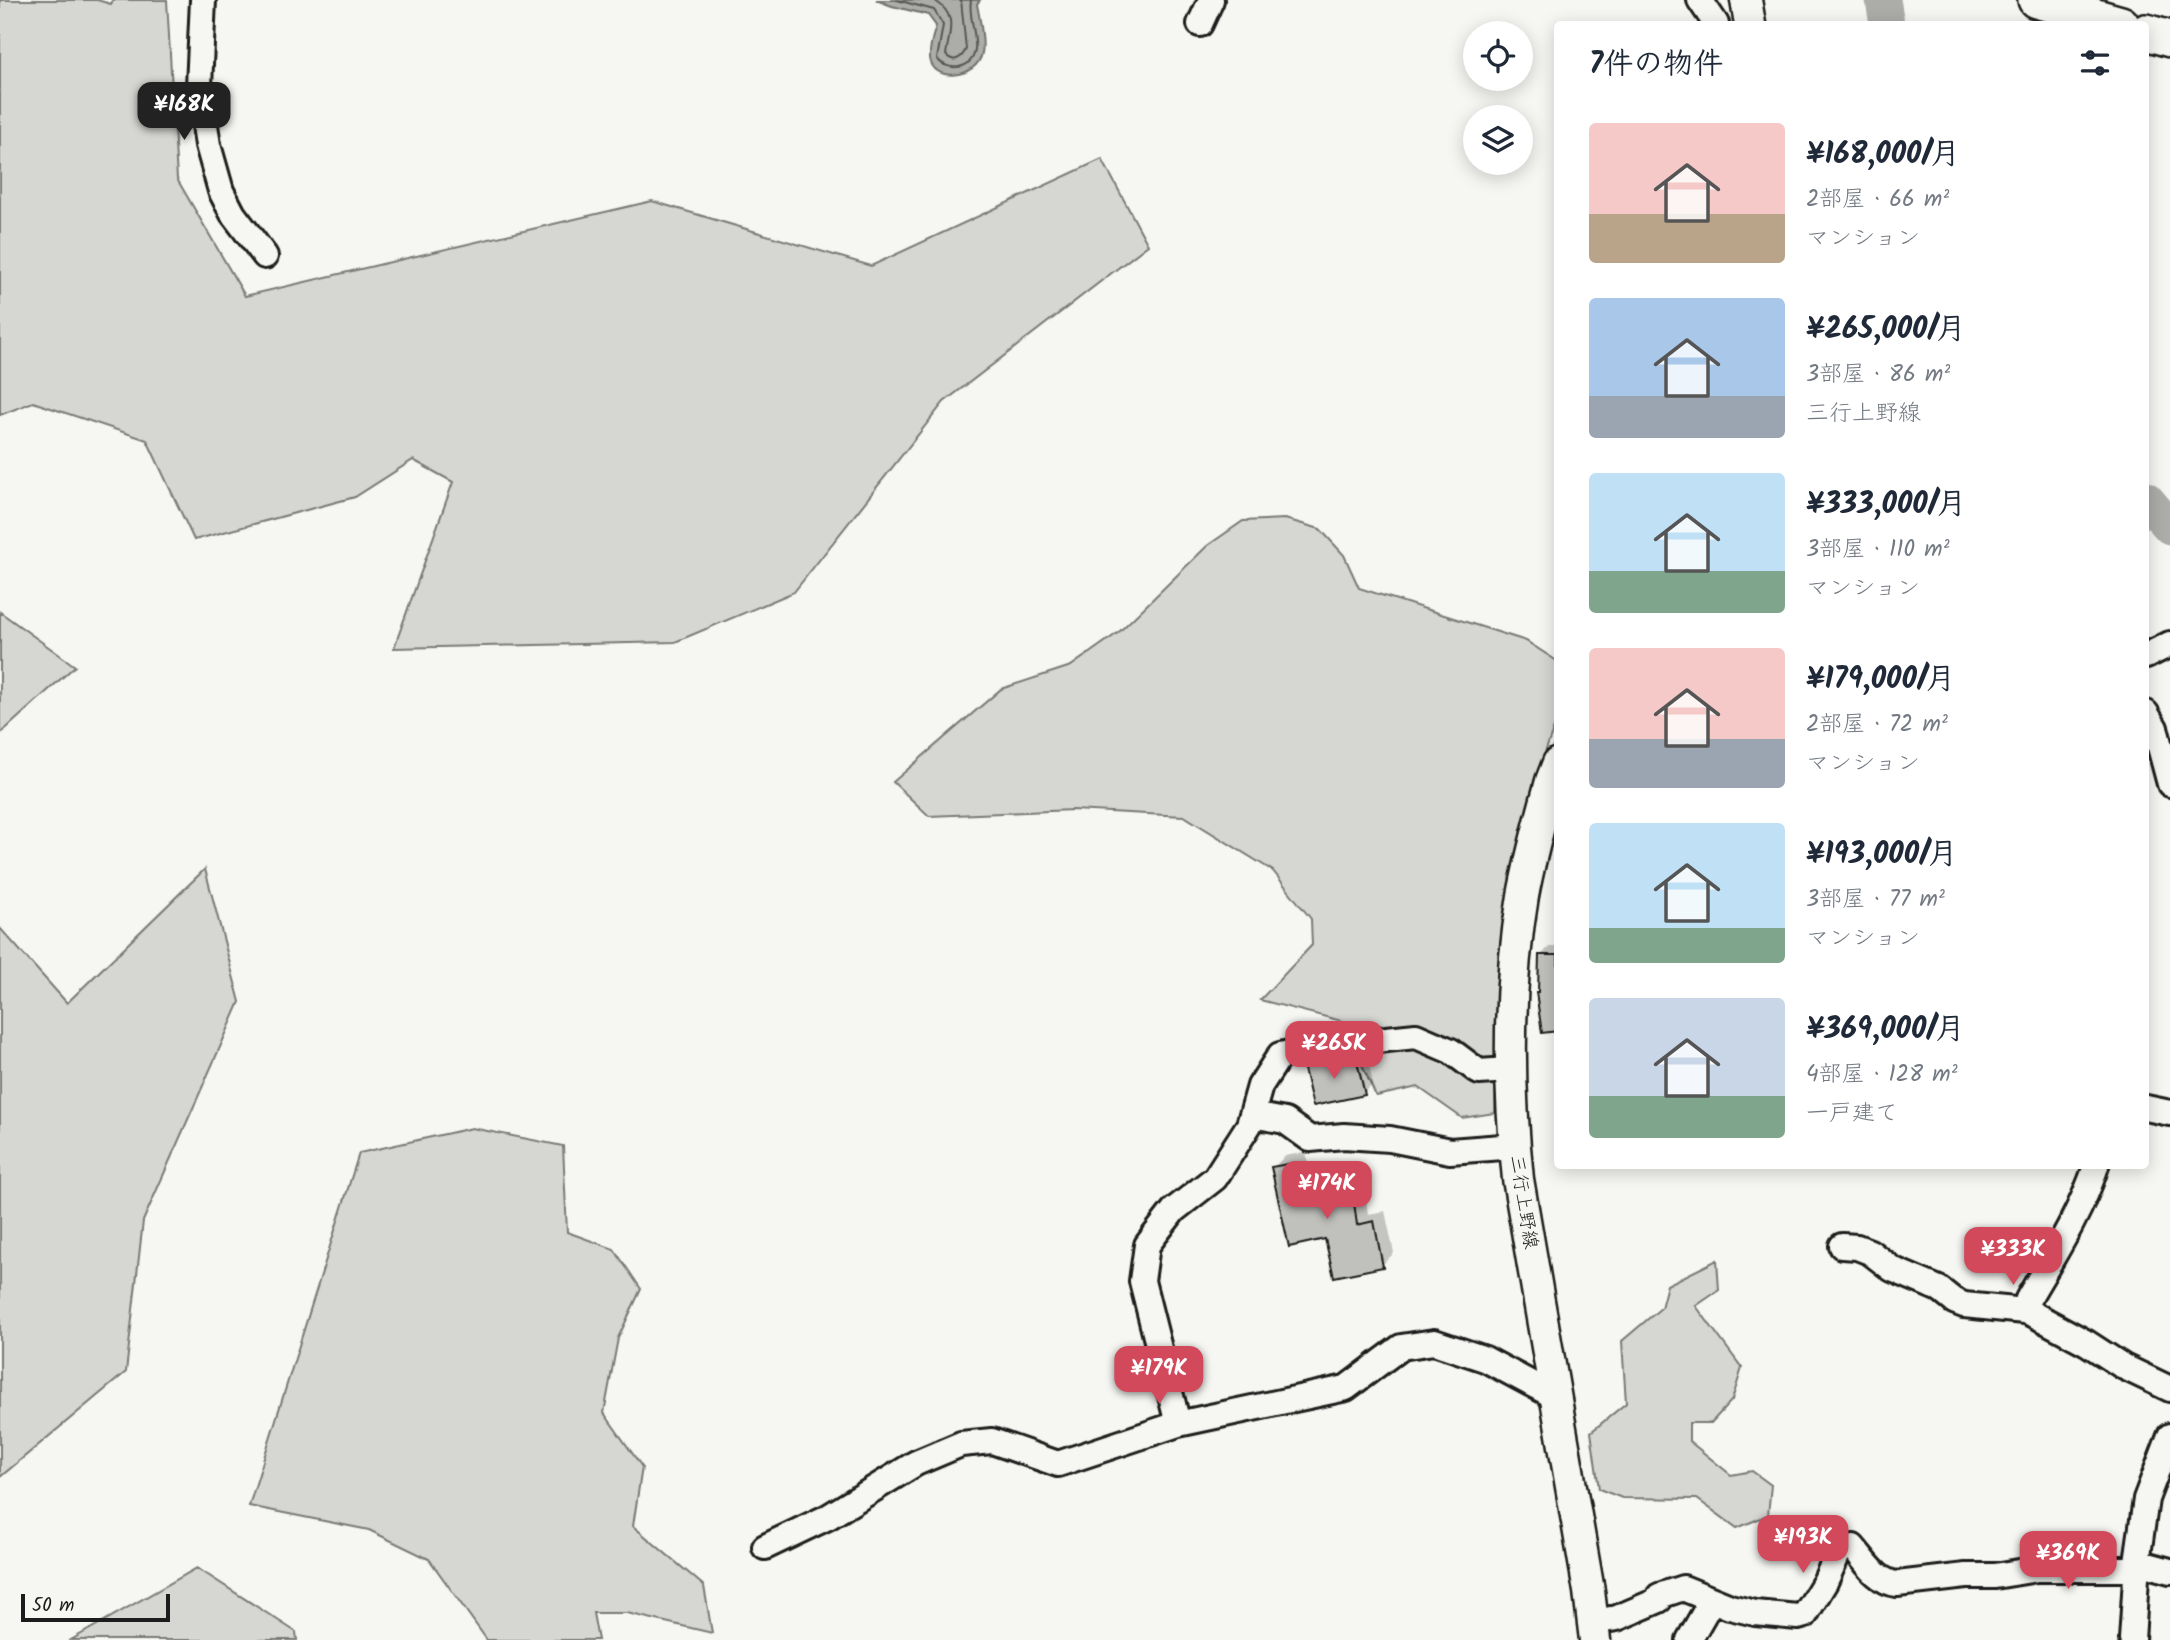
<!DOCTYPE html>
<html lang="ja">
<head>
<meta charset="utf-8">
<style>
  :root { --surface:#fff; --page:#f6f6f7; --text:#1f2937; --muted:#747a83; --accent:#d1495b }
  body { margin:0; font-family:Kalam,"Klee One",sans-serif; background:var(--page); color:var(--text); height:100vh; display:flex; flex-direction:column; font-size:26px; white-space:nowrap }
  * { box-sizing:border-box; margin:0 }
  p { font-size:23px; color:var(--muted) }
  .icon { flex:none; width:38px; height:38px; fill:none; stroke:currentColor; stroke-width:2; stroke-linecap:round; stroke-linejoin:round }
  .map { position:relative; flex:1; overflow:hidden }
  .sheet { position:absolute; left:1554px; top:21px; width:595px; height:1148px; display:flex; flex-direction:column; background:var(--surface); border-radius:7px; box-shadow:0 4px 18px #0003 }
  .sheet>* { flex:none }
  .fabs { position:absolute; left:1463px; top:21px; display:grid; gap:14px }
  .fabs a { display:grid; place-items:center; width:70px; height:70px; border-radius:50%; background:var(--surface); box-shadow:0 4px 18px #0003; font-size:35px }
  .scale { position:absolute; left:21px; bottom:18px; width:149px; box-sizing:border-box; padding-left:7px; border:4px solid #1c1c1c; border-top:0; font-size:19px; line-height:24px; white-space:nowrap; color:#1c1c1c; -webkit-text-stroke:5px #f6f6f2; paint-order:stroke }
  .price { position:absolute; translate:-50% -60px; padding:0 16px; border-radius:14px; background:var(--accent); color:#fff; font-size:23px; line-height:46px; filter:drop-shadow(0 2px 4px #0008) }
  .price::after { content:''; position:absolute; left:50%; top:42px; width:21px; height:16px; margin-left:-10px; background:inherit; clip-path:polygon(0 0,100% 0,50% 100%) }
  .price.current { background:#222; color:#fff }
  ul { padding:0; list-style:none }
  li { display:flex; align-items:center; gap:21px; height:175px; padding:0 35px }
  li span { display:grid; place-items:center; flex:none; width:196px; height:140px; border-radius:7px; color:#555 }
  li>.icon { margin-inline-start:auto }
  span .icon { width:84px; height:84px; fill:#fffc; stroke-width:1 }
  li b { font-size:30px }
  h2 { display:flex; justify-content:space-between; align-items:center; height:84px; padding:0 35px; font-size:30px }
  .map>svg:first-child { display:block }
  .green { fill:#d6d6d2; stroke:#797977; stroke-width:2 }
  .water { fill:#acaca9; stroke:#727271; stroke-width:2 }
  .shadow { fill:#0003 }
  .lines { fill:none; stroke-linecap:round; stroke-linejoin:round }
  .shore { stroke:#565654; stroke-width:2 }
  .river { stroke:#acaca9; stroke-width:35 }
  .building { fill:#c0c0bd; stroke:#1c1c1c; stroke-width:2 }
  .minor-casing { stroke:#1c1c1c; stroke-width:30 }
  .major-casing { stroke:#1c1c1c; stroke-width:35 }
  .highway-casing { stroke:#1c1c1c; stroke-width:40 }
  .minor { stroke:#f6f6f2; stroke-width:24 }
  .major { stroke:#f6f6f2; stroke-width:30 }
  .highway { stroke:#f6f6f2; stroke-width:35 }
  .labels { text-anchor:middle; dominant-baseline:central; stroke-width:6; stroke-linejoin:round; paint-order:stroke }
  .street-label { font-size:19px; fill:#1c1c1c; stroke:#f6f6f2 }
</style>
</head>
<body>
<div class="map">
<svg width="2170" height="1640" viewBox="0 0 2170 1640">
  <rect width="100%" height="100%" fill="#f6f6f2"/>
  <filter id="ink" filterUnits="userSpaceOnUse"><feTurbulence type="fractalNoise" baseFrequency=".0143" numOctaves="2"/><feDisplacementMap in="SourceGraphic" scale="14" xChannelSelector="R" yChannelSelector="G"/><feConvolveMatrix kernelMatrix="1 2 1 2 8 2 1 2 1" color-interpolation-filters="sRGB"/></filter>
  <g filter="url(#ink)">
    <!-- green -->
    <path class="green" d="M0 0H97L111 4 113 0H167L177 179 245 296 652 201 871 266 1102 159 1148 245 944 402 794 592 675 642 394 648 453 482 413 460 355 497 194 540 147 440 33 402 0 415Z
      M1285 519 1320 529 1344 555 1359 588 1526 641 1557 661V719L1537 775 1504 931 1496 1008 1495 1113 1462 1118 1418 1087 1376 1096 1342 1021 1260 1000 1312 945 1311 919 1273 871 1184 816 1073 810 929 816 893 782 1001 689 1071 666 1119 632 1207 546 1243 521Z
      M0 612 75 666 0 734Z
      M205 869 240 1002 143 1221 126 1372 0 1477V928L67 1003Z
      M472 1128 563 1146 567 1232 614 1249 641 1289 618 1338 604 1413 642 1467 633 1526 704 1586 712 1633 627 1613H593L598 1640H487L429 1559 369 1530 249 1506 359 1153Z
      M1717 1260 1719 1290 1696 1306 1742 1368 1732 1400 1711 1423H1689V1441L1731 1475 1752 1471 1771 1485 1768 1515 1737 1528 1697 1499 1622 1498 1599 1489 1591 1432 1626 1403 1622 1341 1661 1308 1667 1285Z
      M197 1568 296 1632 297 1640H71Z"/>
    <!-- water -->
    <path class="water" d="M876 0H980L977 4C979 16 985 40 982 53 977 79 932 83 930 58 929 48 933 35 936 26L928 15 892 6Z"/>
    <!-- shadow -->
    <path class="shadow" d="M1549 947H1558V1029L1541 955Z
      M1366 1049 1373 1084 1364 1093 1305 1066 1314 1057Z
      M1306 1152 1311 1176 1362 1169 1368 1214 1385 1211 1394 1253 1382 1265 1327 1237 1273 1168 1285 1156Z"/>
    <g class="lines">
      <!-- shore -->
      <path class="shore" d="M897 0 934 10 943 25 937 59C948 72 972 70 975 50 977 34 968 16 971 0
        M934 0C959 16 949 31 946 55 954 64 962 58 966 49L961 0"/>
      <!-- river -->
      <path class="river" d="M1883 0 1887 24
        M2146 499 2170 527"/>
    </g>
    <!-- building -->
    <path class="building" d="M1539 955H1558V1031L1542 1033 1536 992H1538Z
      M1356 1057 1365 1095 1313 1106 1303 1065Z
      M1294 1163 1300 1187 1351 1180 1357 1225 1374 1221 1383 1267 1334 1277 1325 1239 1289 1247 1271 1167Z"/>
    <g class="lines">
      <defs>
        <path id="minor" d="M203 0 199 86 208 145 221 191 233 214 265 256
          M1700 0 1716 24
          M1200 24 1211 0
          M2146 656 2170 644
          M2146 713 2155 728 2170 784
          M2146 1108 2170 1113
          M1252 1115 1285 1121 1310 1139 1344 1136 1390 1139 1450 1151 1515 1146
          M1842 1246 1857 1247 1870 1252 1892 1269 1939 1289 1954 1301 1964 1305 2025 1311 2033 1314 2087 1343 2124 1367 2170 1389
          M2025 1311 2028 1299C2053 1256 2081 1213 2096 1166
          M1178 1424 1142 1281 1147 1245 1174 1210 1215 1178 1249 1125 1260 1086 1280 1055 1328 1045 1416 1036 1451 1051 1479 1072 1509 1070
          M765 1547 828 1517 916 1463 961 1444 992 1441 1058 1464 1178 1424 1346 1388 1401 1347 1434 1342 1485 1359 1556 1397
          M2137 1562 2170 1571
          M1592 1622 1617 1618 1659 1600V1596L1683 1588 1730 1607 1755 1613 1798 1617 1805 1615 1825 1582 1840 1549 1853 1547C1866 1562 1877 1582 1897 1584L1966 1576H1995L2037 1569H2136
          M1689 1640 1712 1600
          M2132 1640 2137 1562 2146 1499 2170 1436"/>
        <path id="major" d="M1746 0 1750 24
          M1558 763 1551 781C1541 819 1530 857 1523 896 1507 990 1508 1084 1518 1179L1589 1591 1595 1640"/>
        <path id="highway" d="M2036 0 2121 24
          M2146 32 2170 39"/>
      </defs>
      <!-- minor casing -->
      <use href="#minor" class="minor-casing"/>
      <!-- major casing -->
      <use href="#major" class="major-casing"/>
      <!-- highway casing -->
      <use href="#highway" class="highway-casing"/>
      <!-- minor -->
      <use href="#minor" class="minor"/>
      <!-- major -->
      <use href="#major" class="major"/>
      <!-- highway -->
      <use href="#highway" class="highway"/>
    </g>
  </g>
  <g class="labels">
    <!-- street labels -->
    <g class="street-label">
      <text transform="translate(1523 1202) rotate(81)">三行上野線</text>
    </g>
  </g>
</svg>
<div class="fabs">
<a><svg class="icon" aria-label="locate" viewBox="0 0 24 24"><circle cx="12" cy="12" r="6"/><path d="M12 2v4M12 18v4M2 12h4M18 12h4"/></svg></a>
<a><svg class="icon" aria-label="layers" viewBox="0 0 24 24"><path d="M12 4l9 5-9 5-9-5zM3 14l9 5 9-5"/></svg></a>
</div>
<div class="scale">50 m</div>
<b class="price current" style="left:184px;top:142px">¥168K</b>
<b class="price" style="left:1334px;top:1081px">¥265K</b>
<b class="price" style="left:1327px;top:1221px">¥174K</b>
<b class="price" style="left:2013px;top:1287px">¥333K</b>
<b class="price" style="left:1159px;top:1406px">¥179K</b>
<b class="price" style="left:1803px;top:1575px">¥193K</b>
<b class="price" style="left:2068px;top:1591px">¥369K</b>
<section class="sheet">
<h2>7件の物件<svg class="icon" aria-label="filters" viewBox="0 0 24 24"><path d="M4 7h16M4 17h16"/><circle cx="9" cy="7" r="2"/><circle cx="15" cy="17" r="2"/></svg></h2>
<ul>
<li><span style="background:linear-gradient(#f6c9c9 65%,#b9a48a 0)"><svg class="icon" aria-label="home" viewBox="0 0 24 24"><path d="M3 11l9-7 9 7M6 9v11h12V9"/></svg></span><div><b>¥168,000/月</b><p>2部屋 · 66 m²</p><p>マンション</p></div></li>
<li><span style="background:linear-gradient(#a9c7e8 70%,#9aa5b1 0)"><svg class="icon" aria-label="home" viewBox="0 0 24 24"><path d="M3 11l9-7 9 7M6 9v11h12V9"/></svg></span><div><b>¥265,000/月</b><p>3部屋 · 86 m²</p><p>三行上野線</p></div></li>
<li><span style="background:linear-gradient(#bfe0f5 70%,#7fa58c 0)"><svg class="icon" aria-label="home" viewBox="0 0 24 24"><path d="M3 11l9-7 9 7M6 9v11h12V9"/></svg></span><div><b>¥333,000/月</b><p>3部屋 · 110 m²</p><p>マンション</p></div></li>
<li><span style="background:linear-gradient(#f6c9c9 65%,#9aa5b1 0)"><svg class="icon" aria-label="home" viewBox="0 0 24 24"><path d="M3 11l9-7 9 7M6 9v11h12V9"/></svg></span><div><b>¥179,000/月</b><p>2部屋 · 72 m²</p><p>マンション</p></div></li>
<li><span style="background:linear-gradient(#bfe0f5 75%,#7fa58c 0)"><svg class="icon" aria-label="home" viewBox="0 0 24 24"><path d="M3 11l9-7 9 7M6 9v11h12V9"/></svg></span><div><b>¥193,000/月</b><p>3部屋 · 77 m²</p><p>マンション</p></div></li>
<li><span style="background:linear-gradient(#c9d6e8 70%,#7fa58c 0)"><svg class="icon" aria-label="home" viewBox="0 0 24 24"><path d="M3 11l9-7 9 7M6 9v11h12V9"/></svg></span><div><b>¥369,000/月</b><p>4部屋 · 128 m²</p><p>一戸建て</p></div></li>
</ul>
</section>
</div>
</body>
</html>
